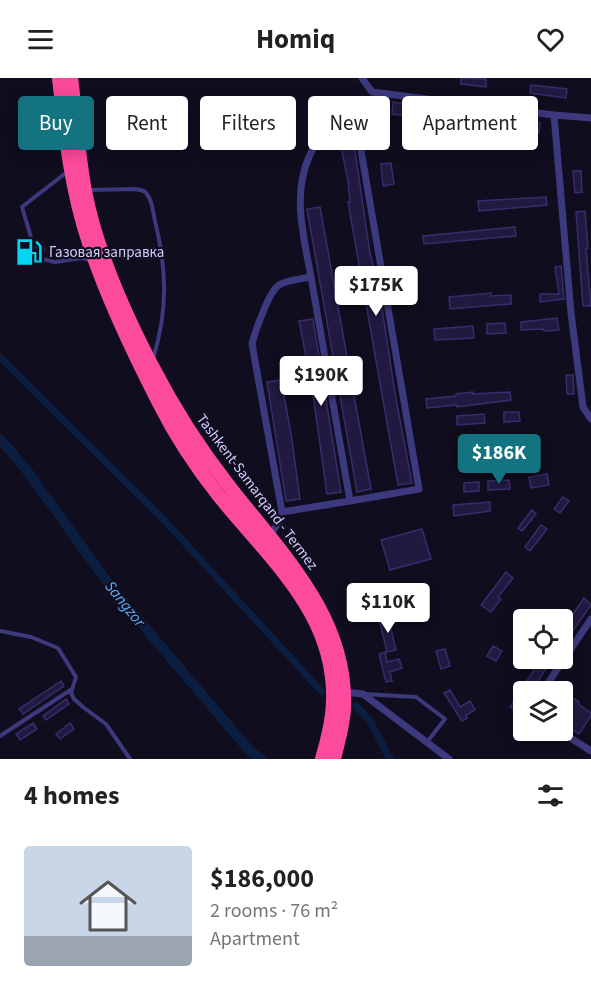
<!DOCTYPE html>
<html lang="en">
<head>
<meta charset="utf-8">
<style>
  :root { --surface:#fff; --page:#f6f6f6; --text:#222; --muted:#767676; --accent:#147380 }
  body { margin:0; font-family:"Source Sans 3",sans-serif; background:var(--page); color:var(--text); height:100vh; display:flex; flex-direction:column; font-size:22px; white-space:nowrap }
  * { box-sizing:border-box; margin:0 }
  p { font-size:20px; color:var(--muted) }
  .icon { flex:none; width:33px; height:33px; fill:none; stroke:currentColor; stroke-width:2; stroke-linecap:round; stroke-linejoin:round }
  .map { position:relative; height:681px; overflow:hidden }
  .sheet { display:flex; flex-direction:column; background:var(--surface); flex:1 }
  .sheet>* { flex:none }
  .guide { position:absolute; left:18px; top:18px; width:555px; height:54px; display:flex; gap:12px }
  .fabs { position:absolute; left:513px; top:531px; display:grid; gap:12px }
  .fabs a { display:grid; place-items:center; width:60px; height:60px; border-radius:6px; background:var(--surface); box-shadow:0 3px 15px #0003; font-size:30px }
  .price { position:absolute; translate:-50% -51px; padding:0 14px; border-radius:6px; background:#fff; color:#222; font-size:20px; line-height:39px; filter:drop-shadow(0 2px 3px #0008) }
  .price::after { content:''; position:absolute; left:50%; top:36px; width:18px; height:14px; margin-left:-9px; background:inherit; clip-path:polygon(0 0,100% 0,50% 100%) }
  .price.on { background:var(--accent); color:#fff }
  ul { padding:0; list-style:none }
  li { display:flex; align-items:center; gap:18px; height:150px; padding:0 24px }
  li span { display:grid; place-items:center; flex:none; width:168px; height:120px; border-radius:6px; color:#555 }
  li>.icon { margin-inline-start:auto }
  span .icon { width:72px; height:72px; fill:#fffc; stroke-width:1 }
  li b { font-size:26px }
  h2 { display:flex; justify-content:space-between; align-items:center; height:72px; padding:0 24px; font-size:26px }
  .tag { padding:0 21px; border-radius:6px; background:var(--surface); box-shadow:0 3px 15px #0003; font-size:21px; line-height:54px }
  .tag.on { background:var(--accent); color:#fff }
  header { display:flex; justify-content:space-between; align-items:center; height:78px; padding:0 24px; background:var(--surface); font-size:27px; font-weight:700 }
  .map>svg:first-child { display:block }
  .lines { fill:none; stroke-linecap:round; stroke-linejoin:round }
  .canal { stroke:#0c1e3f; stroke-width:7 }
  .river { stroke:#0c1e3f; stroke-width:10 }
  .building { fill:#221940; stroke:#392c6c; stroke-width:1.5 }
  .lane { stroke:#3c397e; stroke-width:4 }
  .street { stroke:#3c397e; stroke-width:7 }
  .highway { stroke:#fc4a9c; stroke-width:14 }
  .labels { text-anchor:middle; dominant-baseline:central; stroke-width:4.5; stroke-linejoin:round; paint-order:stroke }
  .poi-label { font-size:15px; fill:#d3ccfe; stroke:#100d1f; text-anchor:start }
  .street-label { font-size:15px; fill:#d3ccfe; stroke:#100d1f }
  .water-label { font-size:16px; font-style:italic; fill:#5caffc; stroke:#100d1f }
</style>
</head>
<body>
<header><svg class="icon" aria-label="menu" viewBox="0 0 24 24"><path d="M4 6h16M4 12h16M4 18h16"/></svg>Homiq<svg class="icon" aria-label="heart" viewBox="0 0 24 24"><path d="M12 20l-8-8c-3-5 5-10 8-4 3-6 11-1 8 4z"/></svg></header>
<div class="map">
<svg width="591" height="681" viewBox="0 0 591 681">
  <rect width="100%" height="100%" fill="#100d1f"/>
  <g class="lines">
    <!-- canal -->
    <path class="canal" d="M0 279 165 443 322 614
      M356 628 369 641 390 681"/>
    <!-- river -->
    <path class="river" d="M0 361 25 390 113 512 250 673 261 681"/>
  </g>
  <!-- building -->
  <path class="building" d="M461 0 486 1V9L461 6Z
    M531 7 567 11 566 20 530 15Z
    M393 24 469 34 467 44 449 41V43L392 36Z
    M485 35 540 45 539 55 483 46Z
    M354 66 370 175 379 211 396 321 412 405 398 407 348 124H350L348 103 341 68Z
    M391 85 394 106 383 108 381 86Z
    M573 93H581L582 114 575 115Z
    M546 119 547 127 479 133 478 123Z
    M320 129 371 411 357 414 307 131Z
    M585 133 588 170 586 171 591 228H583L576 134Z
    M515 149 516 158 424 166 423 158Z
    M42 164 45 172 40 174 35 172 32 177 23 181 20 173 30 169 35 170 37 166Z
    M561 188 564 221 540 224V216H559L555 189Z
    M491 215V218L511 217V226L450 231 449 219Z
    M557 240 559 252 544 253 543 251 521 252V244Z
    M313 241 341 414 327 416 312 310 299 243Z
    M505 245 506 255 487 256V246Z
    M473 248 474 260 435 262 434 251Z
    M566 297H573L574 316H567Z
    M281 302 291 355 300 421 286 423 267 304Z
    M473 314V316L510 314 511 322 457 329V327L427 330 426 321 456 318V316Z
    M504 334H519L520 343 504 344Z
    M484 336 485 345 457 347V338Z
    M547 396 549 407 531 410 529 399Z
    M509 402 510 411 488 412V403Z
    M479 404V413L464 414V405Z
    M563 419 569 423 560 435 554 431Z
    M490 424V433L454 438 453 427Z
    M532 432 536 436 522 453 518 450Z
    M541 447 547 451 530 473 525 469Z
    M422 451 431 481 390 492 381 462Z
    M506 494 513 500 498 519 501 521 491 534 481 527Z
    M584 520 591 527 562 568V552Z
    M388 539 396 572 387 574 379 541Z
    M493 568 502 573 496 583 487 578Z
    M445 571 450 588 441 591 436 573Z
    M385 574 387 584 399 581 402 590 390 594 392 603 386 604 379 576Z
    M542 580H552L532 614H524V626L518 634 510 629Z
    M61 603 64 608 23 636 19 631Z
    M450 612 460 629 470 623 475 632 466 637 467 640 462 643 444 615Z
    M562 613 579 624 578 626 591 635V638L579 656 562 646Z
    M66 621 69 626 46 642 43 638Z
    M33 645 37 651 20 662 16 656Z
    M70 645 74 651 60 661 56 656Z"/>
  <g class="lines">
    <!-- lane -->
    <path class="lane" d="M88 112 136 111 144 113C152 120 153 133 155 143 167 192 168 232 153 281
      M33 166 22 129 67 94
      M36 176 38 180 55 184 82 180 92 182
      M0 553 31 559 58 570 76 599 71 615 74 621 83 629 106 646 130 681
      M364 616 416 619 445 641 427 664
      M0 658 72 611"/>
    <!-- street -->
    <path class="street" d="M362 0 372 14 554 37 591 40
      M554 37 571 235 583 329 591 341
      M282 434 350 423
      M269 458 280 443 282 434 252 266C255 254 269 213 279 207 287 202 301 201 311 199L350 423 419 411 357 49C345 51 330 51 321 59 315 64 312 72 309 79 292 117 304 160 311 199
      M344 614 363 616 449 681
      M542 614 591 541
      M558 652 591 673"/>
    <!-- highway -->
    <path class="highway" d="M59 0C65 55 71 112 89 165 106 218 133 274 158 323 175 357 196 389 219 418 273 485 343 542 332 637 330 652 326 667 322 681
      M71 0C76 37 78 76 85 113 96 171 124 234 151 286 173 329 199 370 229 408 280 474 347 538 344 628 344 645 338 664 334 681"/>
  </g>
  <!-- icons -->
  <defs>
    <symbol id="fuel-bare" viewBox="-9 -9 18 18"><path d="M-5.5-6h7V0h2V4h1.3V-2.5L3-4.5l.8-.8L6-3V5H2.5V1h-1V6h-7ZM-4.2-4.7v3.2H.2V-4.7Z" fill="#04d6f2" stroke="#100d1f" stroke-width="2.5" paint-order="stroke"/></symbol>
  </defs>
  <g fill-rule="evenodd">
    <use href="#fuel-bare" x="10" y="155" width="38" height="38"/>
  </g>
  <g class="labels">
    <!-- poi labels -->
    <g class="poi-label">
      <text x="49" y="174">Газовая заправка</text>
    </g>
    <!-- street labels -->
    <g class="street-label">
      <text transform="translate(257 414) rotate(53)">Tashkent-Samarqand - Termez</text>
    </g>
    <!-- water labels -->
    <g class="water-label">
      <text transform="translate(125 526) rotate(51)">Sangzor</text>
    </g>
  </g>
</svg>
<div class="fabs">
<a><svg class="icon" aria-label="locate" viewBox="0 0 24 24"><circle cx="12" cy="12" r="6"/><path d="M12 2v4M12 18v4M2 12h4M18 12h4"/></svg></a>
<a><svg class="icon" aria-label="layers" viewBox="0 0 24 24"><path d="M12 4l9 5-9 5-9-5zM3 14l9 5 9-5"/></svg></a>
</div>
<b class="price" style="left:376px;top:239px">$175K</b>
<b class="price" style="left:321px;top:329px">$190K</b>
<b class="price on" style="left:499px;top:407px">$186K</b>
<b class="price" style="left:388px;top:556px">$110K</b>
<div class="guide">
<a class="tag on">Buy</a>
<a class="tag">Rent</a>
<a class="tag">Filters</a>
<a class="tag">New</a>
<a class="tag">Apartment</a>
</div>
</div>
<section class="sheet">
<h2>4 homes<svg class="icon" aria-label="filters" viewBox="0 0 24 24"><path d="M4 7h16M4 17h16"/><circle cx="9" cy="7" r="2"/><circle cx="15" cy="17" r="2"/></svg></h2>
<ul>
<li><span style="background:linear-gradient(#c9d6e8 75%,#9aa5b1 0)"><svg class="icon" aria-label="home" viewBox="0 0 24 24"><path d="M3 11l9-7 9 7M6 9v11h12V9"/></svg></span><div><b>$186,000</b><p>2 rooms · 76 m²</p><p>Apartment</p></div></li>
</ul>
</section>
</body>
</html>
